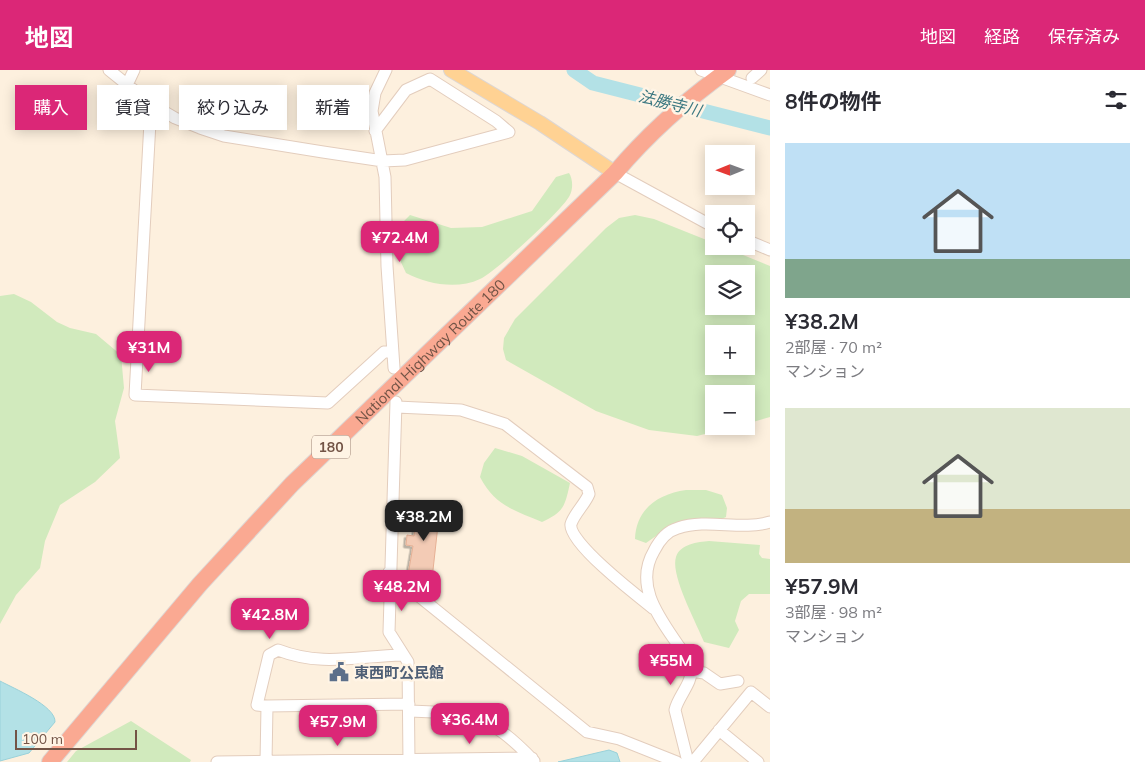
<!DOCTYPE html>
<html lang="ja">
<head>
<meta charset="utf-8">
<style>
  :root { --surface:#fff; --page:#f7f7f7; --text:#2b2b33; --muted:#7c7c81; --accent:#db2777 }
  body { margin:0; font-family:Mulish,"Noto Sans JP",sans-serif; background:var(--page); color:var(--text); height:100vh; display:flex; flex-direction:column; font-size:19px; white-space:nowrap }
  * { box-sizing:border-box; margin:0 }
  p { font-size:16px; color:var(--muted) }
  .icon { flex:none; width:28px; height:28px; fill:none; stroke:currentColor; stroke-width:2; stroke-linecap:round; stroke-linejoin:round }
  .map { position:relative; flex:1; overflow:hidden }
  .panel { display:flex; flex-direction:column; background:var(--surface); width:375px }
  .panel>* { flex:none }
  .banner { position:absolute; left:15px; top:15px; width:475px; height:45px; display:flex; gap:10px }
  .needle { width:32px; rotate:269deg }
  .fabs { position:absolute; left:705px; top:75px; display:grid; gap:10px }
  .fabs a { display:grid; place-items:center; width:50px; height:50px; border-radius:0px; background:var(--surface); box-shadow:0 2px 12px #0003; font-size:25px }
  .scale { position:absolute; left:15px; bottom:12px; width:122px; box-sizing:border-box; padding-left:5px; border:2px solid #735446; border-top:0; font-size:14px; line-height:18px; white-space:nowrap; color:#735446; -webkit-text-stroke:4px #fff4e5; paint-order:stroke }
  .price { position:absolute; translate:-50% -42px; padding:0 11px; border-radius:10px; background:var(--accent); color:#fff; font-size:16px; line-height:32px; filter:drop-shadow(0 1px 2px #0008) }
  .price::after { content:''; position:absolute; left:50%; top:30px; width:15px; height:11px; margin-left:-8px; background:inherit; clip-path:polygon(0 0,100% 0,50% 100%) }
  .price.selected { background:#222; color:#fff }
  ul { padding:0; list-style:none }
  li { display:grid; align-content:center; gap:10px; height:265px; padding:0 15px }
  li span { display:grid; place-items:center; height:155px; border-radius:0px; color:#555 }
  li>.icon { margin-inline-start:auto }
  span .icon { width:90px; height:90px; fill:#fffc; stroke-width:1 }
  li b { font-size:21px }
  h2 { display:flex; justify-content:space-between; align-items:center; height:60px; padding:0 15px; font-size:21px }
  .tag { padding:0 18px; border-radius:0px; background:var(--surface); box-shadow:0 2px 12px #0003; font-size:18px; line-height:45px }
  .tag.selected { background:var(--accent); color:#fff }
  header { display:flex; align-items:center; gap:30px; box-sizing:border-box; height:70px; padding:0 25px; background:var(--accent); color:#fff }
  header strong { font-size:24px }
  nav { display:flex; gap:28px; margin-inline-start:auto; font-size:18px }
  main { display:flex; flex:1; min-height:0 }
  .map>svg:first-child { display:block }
  .green { fill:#d1eabd; fill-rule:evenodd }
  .water { fill:#b3e1e6; stroke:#99d1d9 }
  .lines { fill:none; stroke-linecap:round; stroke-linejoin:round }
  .river { stroke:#b3e1e6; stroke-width:15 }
  .building { fill:#f3cbb5; stroke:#e6b095; filter:url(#shadow) }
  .minor-casing { stroke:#e3cdbd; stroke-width:13 }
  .major-casing { stroke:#ddd6d3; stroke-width:16 }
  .highway-casing { stroke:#ddd6d3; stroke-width:18 }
  .minor { stroke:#fff; stroke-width:11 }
  .major { stroke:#ffd293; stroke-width:14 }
  .highway { stroke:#faa992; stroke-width:16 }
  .labels { text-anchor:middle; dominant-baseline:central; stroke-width:5; stroke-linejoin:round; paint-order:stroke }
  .shield { fill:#fff4e5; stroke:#9d8476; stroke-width:1 }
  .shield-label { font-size:14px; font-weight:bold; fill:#735446 }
  .street-label { font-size:15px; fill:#735446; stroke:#fff4e5 }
  .service-label { font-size:15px; font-weight:bold; fill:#4e5e75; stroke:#fff4e5; text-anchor:start }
  .water-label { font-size:16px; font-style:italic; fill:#3c7881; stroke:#fff4e5 }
</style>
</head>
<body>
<header>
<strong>地図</strong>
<nav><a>地図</a><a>経路</a><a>保存済み</a></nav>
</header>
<main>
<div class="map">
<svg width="770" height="692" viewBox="0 0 770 692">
  <defs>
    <filter id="shadow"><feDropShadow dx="-2.5" dy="2.5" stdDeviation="0" flood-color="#0004"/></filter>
  </defs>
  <rect width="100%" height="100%" fill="#fdf0de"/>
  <!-- green -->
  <path class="green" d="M569 103C573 109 573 119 570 125 564 139 494 203 480 209 457 220 427 214 406 203L399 188 403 152 410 145 451 158 482 157 532 141 556 107Z
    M635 145 654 149 714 173V176H721L770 196V347L746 354V324H714V356H736L697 366 649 360 596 341 506 290 503 279 504 268 515 249 606 158 619 148ZM714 204H746V236H714ZM714 264H746V296H714Z
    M14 224 31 232 57 252 70 258 96 264 121 285 124 318 115 351 120 388 95 412 60 435 45 471 40 498 16 525 0 554V226Z
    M495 378 522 386 570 413C565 436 564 442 542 452 514 440 495 436 480 407L484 393Z
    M686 420H706L722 425 727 438 726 447 717 451 663 461 646 473 635 469C636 439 658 424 686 420Z
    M709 471 760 475 759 484 762 488 770 489V524H749L741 531 735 551 739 560 729 578 704 572C697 554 670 505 676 487 680 474 698 472 709 471Z
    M131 651 191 690 190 692H67L76 681Z"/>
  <!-- water -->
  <path class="water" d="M0 611C13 618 56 636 55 652L29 683 0 691Z
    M609 680 617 683 620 692H558Z"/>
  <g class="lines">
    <!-- river -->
    <path class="river" d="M574 0 593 13 770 58"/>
  </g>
  <!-- building -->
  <path class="building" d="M418 435 440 437 432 509 408 505 413 476 406 475 407 465 414 466Z"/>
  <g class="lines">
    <defs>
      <path id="minor" d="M109 0 151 34 175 48 200 58 224 66 323 82 383 91 405 90 509 62
        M386 0 375 23 372 41 385 107 387 196 394 298
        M701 0 770 25
        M752 8 761 0
        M127 15 134 0
        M151 34 135 325 328 333 384 282 392 281
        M375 61 406 20 430 9 496 51 509 62
        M615 103 714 157
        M746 170 770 180
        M396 332 389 562 408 592 409 692
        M397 337 461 340 505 354 587 417 589 424C585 434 574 444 571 454 567 472 640 528 654 539
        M389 502 587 662 619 669 677 692
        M691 601 704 603 720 614 738 611
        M267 636 409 634
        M409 641C471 643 489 644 534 691
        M719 660 758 692
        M217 692 532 688
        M266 692 267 636 257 635 269 585 278 580C322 597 357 586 402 585
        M688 692 675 640C678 626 693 613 691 598 689 589 683 582 678 575 659 547 634 515 654 481 659 471 667 461 678 458 708 448 741 461 770 452
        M693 692 751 622 770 637"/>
      <path id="major" d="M451 0 540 53 615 103"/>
      <g id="highway">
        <path id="s1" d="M50 692 200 514 292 414 615 103C648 64 686 30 728 0"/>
      </g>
    </defs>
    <!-- minor casing -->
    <use href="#minor" class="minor-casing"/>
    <!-- major casing -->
    <use href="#major" class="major-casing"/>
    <!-- highway casing -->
    <use href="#highway" class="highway-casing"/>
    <!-- minor -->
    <use href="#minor" class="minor"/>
    <!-- major -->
    <use href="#major" class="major"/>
    <!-- highway -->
    <use href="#highway" class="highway"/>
  </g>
  <!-- icons -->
  <defs>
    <symbol id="civic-bare" viewBox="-9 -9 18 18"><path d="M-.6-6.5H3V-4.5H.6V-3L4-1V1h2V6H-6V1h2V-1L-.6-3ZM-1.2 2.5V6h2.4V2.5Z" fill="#5c6f8a" stroke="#fff4e5" stroke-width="2.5" paint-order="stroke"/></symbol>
  </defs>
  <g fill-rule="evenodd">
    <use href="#civic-bare" x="325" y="588" width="28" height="28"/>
  </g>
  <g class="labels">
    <!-- shield labels -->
    <rect class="shield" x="312" y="365.5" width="38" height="23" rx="4"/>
    <g class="shield-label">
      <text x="331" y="377">180</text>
    </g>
    <!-- street labels -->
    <g class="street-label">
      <text stroke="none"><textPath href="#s1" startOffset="560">National Highway Route 180</textPath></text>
    </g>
    <!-- service labels -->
    <g class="service-label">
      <text x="354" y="602">東西町公民館</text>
    </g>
    <!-- water labels -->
    <g class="water-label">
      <text transform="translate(670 33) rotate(14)">法勝寺川</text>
    </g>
  </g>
</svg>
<div class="fabs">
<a><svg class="needle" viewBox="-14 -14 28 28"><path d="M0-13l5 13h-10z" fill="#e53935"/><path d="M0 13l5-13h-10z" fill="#7c7c81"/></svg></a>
<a><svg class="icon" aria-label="locate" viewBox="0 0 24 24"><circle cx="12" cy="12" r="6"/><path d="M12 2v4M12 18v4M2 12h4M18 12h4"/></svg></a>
<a><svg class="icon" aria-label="layers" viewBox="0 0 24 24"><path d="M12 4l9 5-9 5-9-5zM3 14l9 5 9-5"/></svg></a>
<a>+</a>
<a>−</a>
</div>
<div class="scale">100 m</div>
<b class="price" style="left:400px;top:193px">¥72.4M</b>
<b class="price" style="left:149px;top:303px">¥31M</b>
<b class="price selected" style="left:424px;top:472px">¥38.2M</b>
<b class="price" style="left:402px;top:542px">¥48.2M</b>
<b class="price" style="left:270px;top:570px">¥42.8M</b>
<b class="price" style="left:671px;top:616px">¥55M</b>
<b class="price" style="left:470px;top:675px">¥36.4M</b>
<b class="price" style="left:338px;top:677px">¥57.9M</b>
<div class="banner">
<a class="tag selected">購入</a>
<a class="tag">賃貸</a>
<a class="tag">絞り込み</a>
<a class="tag">新着</a>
</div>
</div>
<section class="panel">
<h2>8件の物件<svg class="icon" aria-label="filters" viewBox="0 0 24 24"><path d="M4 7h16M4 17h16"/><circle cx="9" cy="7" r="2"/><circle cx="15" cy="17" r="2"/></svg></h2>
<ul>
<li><span style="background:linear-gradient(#bfe0f5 75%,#7fa58c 0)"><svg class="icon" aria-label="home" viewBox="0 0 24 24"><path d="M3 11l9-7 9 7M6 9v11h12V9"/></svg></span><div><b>¥38.2M</b><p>2部屋 · 70 m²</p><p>マンション</p></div></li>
<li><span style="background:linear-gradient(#dfe7d0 65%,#c2b280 0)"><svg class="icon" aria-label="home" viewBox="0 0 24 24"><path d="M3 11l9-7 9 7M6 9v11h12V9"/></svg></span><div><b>¥57.9M</b><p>3部屋 · 98 m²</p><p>マンション</p></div></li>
</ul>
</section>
</main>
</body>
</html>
